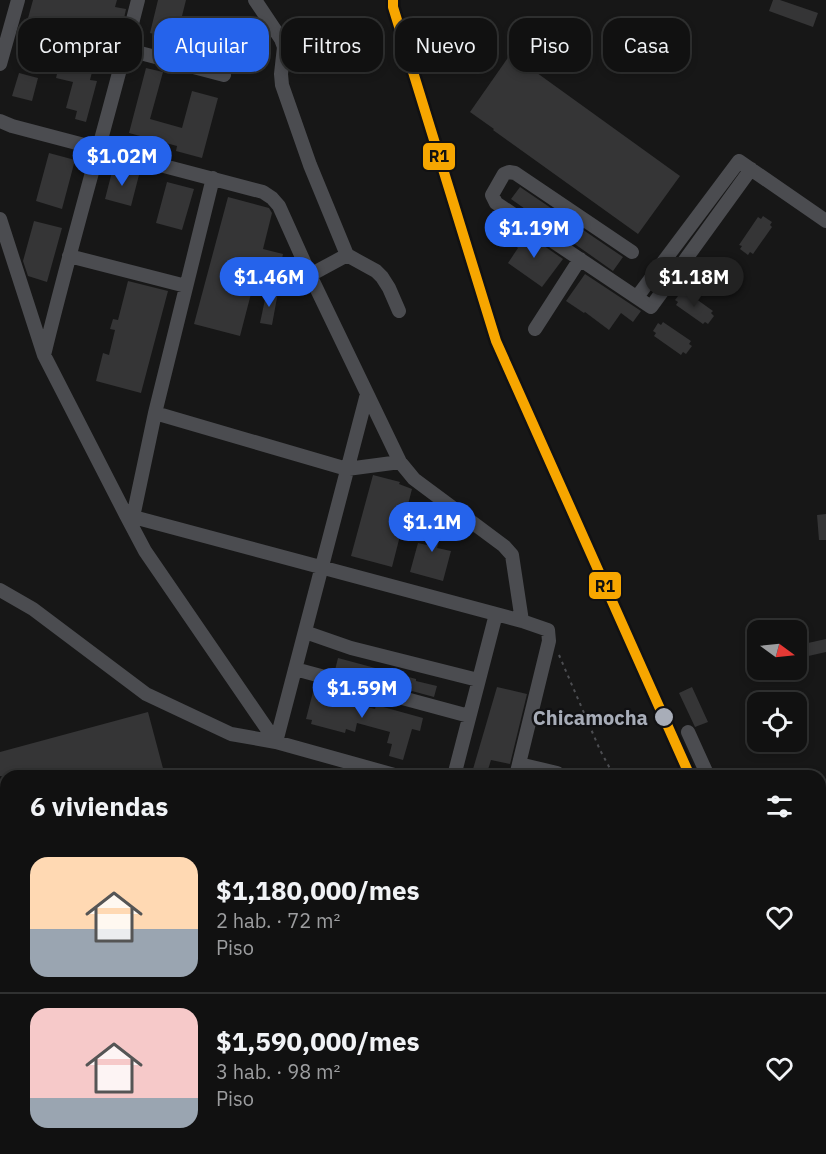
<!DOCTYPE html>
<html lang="es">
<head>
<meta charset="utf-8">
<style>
  :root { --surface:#111; --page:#1e1f1f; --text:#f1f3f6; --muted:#9c9d9f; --line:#303131; --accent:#2563eb }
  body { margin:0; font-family:"IBM Plex Sans",sans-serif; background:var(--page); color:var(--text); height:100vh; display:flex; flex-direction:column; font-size:22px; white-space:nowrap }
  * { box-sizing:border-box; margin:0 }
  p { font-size:20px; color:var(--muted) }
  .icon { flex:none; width:33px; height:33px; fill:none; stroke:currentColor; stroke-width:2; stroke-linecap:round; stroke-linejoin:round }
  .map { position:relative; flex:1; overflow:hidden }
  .side { position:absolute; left:0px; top:770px; width:826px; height:386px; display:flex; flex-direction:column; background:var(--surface); border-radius:18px 18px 0 0; box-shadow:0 3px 9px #0003,0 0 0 2px var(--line) }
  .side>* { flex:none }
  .top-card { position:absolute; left:18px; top:18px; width:790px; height:54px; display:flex; gap:12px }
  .needle { width:39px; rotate:105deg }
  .buttons { position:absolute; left:747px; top:620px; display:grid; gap:12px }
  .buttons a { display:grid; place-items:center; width:60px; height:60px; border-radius:12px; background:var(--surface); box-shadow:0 3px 9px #0003,0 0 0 2px var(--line); font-size:30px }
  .price { position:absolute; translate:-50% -51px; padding:0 14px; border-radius:21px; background:var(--accent); color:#fff; font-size:20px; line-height:39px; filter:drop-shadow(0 2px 3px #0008) }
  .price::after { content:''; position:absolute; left:50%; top:36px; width:18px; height:14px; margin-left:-9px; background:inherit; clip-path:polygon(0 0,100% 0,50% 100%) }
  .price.active { background:#222; color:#fff }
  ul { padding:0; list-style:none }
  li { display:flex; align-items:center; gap:18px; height:150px; padding:0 30px }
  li+li { border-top:2px solid var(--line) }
  li span { display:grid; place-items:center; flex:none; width:168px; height:120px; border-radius:18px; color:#555 }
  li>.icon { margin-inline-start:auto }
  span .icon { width:72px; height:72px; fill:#fffc; stroke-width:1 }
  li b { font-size:26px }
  h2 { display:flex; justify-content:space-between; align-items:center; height:72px; padding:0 30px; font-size:26px }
  .tag { padding:0 21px; border-radius:18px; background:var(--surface); box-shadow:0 3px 9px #0003,0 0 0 2px var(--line); font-size:21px; line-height:54px }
  .tag.active { background:var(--accent); color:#fff }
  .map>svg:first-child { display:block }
  .building { fill:#353536 }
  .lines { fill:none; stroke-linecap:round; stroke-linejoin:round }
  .path { stroke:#4d4e52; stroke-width:2; stroke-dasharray:3 4.5; stroke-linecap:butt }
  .minor { stroke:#4b4c50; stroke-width:14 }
  .rail-1-casing { stroke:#111113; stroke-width:15 }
  .rail-1 { stroke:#f7a600; stroke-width:10 }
  .stop-dot { fill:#a8adb8; stroke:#111113; stroke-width:2 }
  .labels { text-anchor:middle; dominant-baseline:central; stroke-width:4.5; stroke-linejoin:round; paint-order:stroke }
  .stop-label { font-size:20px; font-weight:bold; fill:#a8adb8; stroke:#111113; text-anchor:end }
  .line-badge { stroke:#111113; stroke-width:2 }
  .pale-badge-label { font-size:16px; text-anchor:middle; font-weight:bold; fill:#111 }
</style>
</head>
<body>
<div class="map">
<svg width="826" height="1154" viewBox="0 0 826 1154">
  <rect width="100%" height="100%" fill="#171717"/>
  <!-- building -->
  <path class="building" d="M33 0H117L115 7 126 9 123 23 113 20 107 44 53 30 48 47 85 56 82 66 93 68 90 80 97 81 86 122 75 119 77 111 66 108 73 82 56 78 60 62 19 51Z
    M158 0H186L179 28 195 32 192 44 150 33Z
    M773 0H780L818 13 813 27 769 11Z
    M528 29 543 40 526 65 680 176 638 234 493 130 494 129 470 112Z
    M146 68 163 72 150 119 182 128 192 91 218 98 202 158 176 151 177 146 129 133Z
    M19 73 38 78 32 101 12 96Z
    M49 153 75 160 62 209 36 201Z
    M113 168 139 175 131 206 105 199Z
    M167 182 194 189 182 230 156 223Z
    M520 187 623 257 613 271 511 199Z
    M228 197 269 208 272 213 263 249 283 254 281 264 260 259 240 336 194 324Z
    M763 216 772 222 770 225 772 227 753 254 750 252 748 255 740 249 742 246 739 245 758 217 761 219Z
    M34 221 62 228 47 282 28 276 23 261Z
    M521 230 563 259 542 287 508 263 518 248 512 243Z
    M585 274 641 311 633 322 621 313 609 330 585 312 584 313 566 301Z
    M128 281 168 291 141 393 96 381 103 353 109 355 115 330 110 329 113 319 118 320Z
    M267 290 278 292 272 325 260 323Z
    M685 291 713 311 711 313 714 316 708 324 705 322 703 324 676 305 678 302 675 300 681 292 684 294Z
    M663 322 691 341 689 344 692 346 686 354 683 352 681 355 654 336 656 333 653 331 658 323 661 325Z
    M373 475 400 482 399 484 412 489 392 567 351 556Z
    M436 510 446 514 437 548 451 551 443 581 410 572 418 543 427 545Z
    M826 514V540H819L817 515Z
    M826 639V652L804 657 801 646 809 645 808 643Z
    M338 658 416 679V681L437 686 434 697 335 670Z
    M497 687 527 694 510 764 491 760 486 776H471Z
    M692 687 708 722 695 727 679 693Z
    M314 688 356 700 355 704 375 709 376 705 423 718 420 731 412 729 403 760 389 756 392 744 387 743 390 732 357 723 355 732 346 729 345 733 311 724 312 720 306 719Z
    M148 712 165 776H0V752Z"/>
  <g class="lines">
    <!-- path -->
    <path class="path" d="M559 655 600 750 614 776"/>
    <!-- minor -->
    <path class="minor" d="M255 0 281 39 284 47 281 74 282 85 310 165 347 255 376 271 382 277 389 288 399 311
      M125 49 224 75
      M0 64 18 0
      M0 121 12 126 263 192 272 198 279 206 310 275 400 462 414 479 504 546 512 555 522 621
      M0 219 44 355 126 515 145 551 276 742
      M632 252 515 173 509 172 504 174 492 195 496 203 651 307 751 169
      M69 256 186 286
      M310 275 347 255
      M637 297 739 161 826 221
      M535 329 580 259
      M44 355C73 236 108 119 138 0
      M155 413 347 469 400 462
      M126 515 522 621 548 630 549 641 516 776
      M133 517 155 413 213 178
      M0 590 33 609 146 694 231 734 276 742 398 776
      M305 632 351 648 478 680
      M295 669 469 716
      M688 732 708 776
      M276 742 367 394
      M519 764 557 773
      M454 776 496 614
      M0 982 6 980
      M820 1019 826 1031
      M820 1072 826 1071
      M820 1108 826 1118
      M392 1149 393 1154
      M413 1154 436 1149"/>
    <defs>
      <path id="rail-1" d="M393 0V7L496 341 690 776"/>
    </defs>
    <!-- rail-1 casing -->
    <use href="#rail-1" class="rail-1-casing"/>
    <!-- rail-1 -->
    <use href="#rail-1" class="rail-1"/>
  </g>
  <!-- markers -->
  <circle class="stop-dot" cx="664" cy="717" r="10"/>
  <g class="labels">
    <!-- stop labels -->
    <g class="stop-label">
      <text x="648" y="717">Chicamocha</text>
    </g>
  </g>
  <g class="line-badge">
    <rect x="422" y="142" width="34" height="29" rx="6" fill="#f7a600"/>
    <rect x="588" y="571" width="34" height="29" rx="6" fill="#f7a600"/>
  </g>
  <g class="pale-badge-label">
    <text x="439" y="162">R1</text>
    <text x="605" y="592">R1</text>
  </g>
</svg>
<div class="buttons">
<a><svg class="needle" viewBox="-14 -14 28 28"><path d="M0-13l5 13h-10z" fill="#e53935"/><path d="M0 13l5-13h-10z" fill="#9c9d9f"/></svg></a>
<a><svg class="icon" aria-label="locate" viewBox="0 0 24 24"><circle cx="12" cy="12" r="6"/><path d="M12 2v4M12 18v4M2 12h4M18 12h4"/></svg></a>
</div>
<b class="price" style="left:122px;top:187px">$1.02M</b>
<b class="price" style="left:534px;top:259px">$1.19M</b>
<b class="price" style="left:269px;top:308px">$1.46M</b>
<b class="price active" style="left:694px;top:308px">$1.18M</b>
<b class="price" style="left:432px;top:553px">$1.1M</b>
<b class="price" style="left:362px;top:719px">$1.59M</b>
<div class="top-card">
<a class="tag">Comprar</a>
<a class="tag active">Alquilar</a>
<a class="tag">Filtros</a>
<a class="tag">Nuevo</a>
<a class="tag">Piso</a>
<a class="tag">Casa</a>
</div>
<section class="side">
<h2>6 viviendas<svg class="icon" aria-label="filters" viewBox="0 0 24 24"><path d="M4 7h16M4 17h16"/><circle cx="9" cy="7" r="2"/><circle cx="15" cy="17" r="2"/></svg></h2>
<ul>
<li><span style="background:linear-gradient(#ffd9b3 60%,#9aa5b1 0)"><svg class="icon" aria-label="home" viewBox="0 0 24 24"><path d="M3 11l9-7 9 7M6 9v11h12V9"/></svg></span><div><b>$1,180,000/mes</b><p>2 hab. · 72 m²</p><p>Piso</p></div><svg class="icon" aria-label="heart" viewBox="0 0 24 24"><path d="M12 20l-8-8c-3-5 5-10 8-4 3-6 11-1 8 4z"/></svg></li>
<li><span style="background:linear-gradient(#f6c9c9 75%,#9aa5b1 0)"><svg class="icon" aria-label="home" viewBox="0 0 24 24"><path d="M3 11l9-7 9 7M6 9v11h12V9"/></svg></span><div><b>$1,590,000/mes</b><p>3 hab. · 98 m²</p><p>Piso</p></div><svg class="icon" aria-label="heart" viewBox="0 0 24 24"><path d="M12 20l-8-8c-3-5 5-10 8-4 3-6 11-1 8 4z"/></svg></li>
</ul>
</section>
</div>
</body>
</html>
